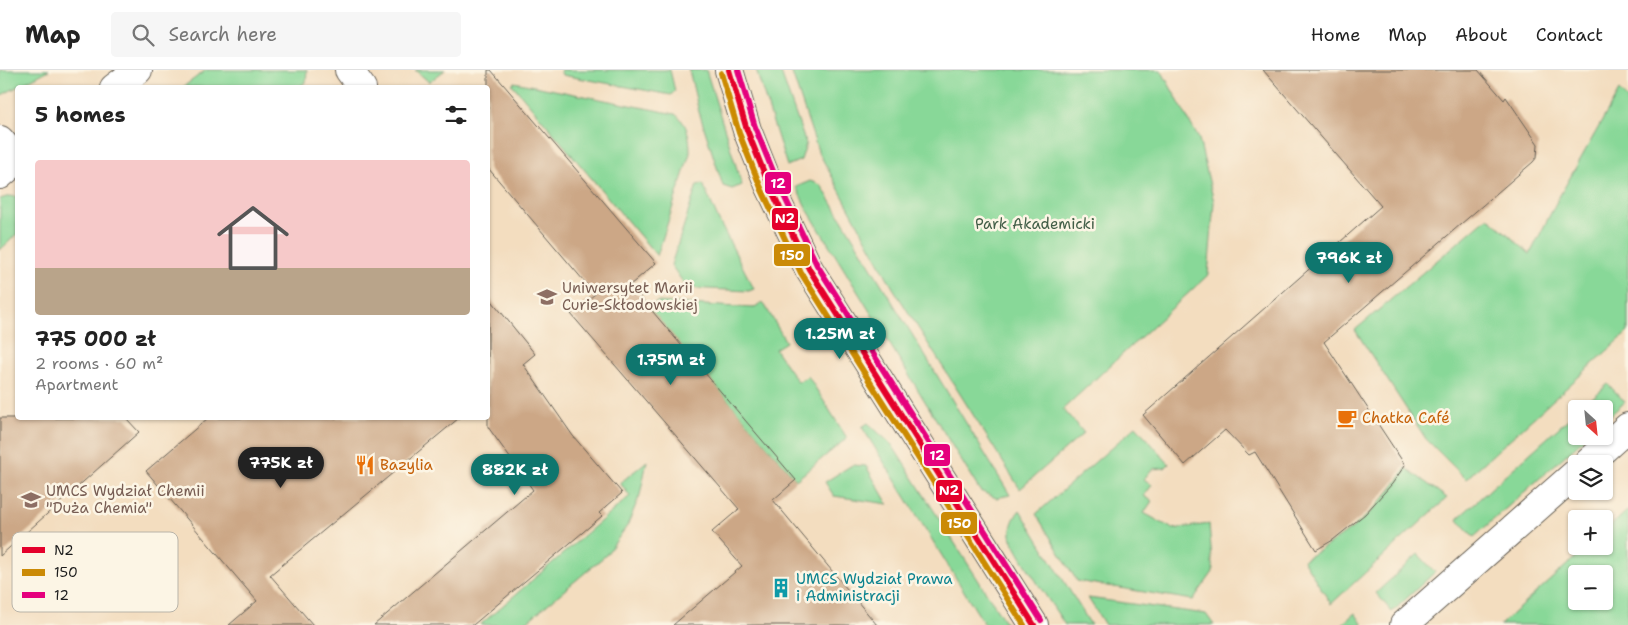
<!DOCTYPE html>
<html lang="en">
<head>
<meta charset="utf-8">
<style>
  :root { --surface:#fff; --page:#f6f6f6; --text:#222; --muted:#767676; --line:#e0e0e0; --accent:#0f766e }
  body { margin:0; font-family:"Shantell Sans",sans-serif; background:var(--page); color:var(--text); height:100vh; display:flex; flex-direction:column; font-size:19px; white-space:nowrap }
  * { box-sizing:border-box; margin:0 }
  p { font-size:16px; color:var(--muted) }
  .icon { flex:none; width:28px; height:28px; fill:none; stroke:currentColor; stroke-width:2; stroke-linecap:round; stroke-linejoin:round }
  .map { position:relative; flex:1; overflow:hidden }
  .sheet { position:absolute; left:15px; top:15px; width:475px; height:335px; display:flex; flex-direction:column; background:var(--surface); border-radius:5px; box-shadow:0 1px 4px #0004 }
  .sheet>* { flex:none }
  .needle { width:32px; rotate:153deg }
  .fabs { position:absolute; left:1568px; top:330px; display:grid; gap:10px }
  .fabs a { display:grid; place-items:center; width:45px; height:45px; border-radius:5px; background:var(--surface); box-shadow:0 1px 4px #0004; font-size:25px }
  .price { position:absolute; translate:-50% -42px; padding:0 11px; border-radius:18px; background:var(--accent); color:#fff; font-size:16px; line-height:32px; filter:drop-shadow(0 1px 2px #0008) }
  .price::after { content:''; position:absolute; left:50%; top:30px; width:15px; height:11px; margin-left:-8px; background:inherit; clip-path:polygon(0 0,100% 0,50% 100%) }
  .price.active { background:#222; color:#fff }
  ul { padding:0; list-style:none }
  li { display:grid; align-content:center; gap:10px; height:265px; padding:0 20px }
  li+li { border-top:1px solid var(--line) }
  li span { display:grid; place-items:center; height:155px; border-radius:5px; color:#555 }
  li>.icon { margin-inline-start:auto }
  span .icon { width:90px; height:90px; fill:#fffc; stroke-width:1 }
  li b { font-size:21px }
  h2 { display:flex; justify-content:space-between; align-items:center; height:60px; padding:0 20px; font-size:21px }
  header { display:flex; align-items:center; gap:30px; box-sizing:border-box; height:70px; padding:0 25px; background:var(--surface); border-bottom:1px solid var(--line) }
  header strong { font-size:24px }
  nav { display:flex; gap:28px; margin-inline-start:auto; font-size:18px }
  .search { width:350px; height:45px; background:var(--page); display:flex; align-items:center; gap:12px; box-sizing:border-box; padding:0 18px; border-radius:5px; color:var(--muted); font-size:19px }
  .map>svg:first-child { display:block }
  .green { fill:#88d898; stroke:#527a5a; fill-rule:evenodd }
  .building { fill:#cca786 }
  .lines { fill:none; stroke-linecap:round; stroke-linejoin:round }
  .minor-casing { stroke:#676055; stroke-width:30 }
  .major-casing { stroke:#676055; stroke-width:30 }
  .minor { stroke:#fff; stroke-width:28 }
  .major { stroke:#fff; stroke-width:28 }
  .bus-1-casing { stroke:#fcf5e5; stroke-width:10 }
  .bus-2-casing { stroke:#fcf5e5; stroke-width:10 }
  .bus-3-casing { stroke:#fcf5e5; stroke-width:10 }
  .bus-1 { stroke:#e4002b; stroke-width:6 }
  .bus-2 { stroke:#cb8a06; stroke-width:6 }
  .bus-3 { stroke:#e5007d; stroke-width:6 }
  .labels { text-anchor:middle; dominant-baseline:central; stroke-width:5; stroke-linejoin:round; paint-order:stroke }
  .park-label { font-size:15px; fill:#425e47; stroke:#fcf5e5 }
  .education-label { font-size:15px; fill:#785e54; stroke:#fcf5e5; text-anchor:start }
  .food-label { font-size:15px; fill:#c56008; stroke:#fcf5e5; text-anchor:start }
  .culture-label { font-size:15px; fill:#0d838f; stroke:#fcf5e5; text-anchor:start }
  .key { fill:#fcf5e5; stroke:#b9b4a9; stroke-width:1 }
  .key-label { font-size:14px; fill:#1c1c1c }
  .line-badge { stroke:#fcf5e5; stroke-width:2 }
  .badge-label { font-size:14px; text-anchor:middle; font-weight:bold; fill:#fff }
</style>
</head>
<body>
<header>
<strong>Map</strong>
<div class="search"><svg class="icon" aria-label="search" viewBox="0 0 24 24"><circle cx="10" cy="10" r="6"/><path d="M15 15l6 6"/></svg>Search here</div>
<nav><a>Home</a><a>Map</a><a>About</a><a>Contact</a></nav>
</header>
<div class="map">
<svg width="1628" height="555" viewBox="0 0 1628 555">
  <rect width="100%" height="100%" fill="#fcf5e5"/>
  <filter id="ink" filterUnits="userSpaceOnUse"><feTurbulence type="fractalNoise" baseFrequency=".02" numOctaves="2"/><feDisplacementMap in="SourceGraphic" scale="10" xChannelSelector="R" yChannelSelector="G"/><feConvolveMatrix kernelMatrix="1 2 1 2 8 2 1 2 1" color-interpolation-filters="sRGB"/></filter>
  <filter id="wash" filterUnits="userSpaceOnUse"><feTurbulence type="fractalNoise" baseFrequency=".0096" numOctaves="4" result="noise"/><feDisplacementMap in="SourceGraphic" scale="20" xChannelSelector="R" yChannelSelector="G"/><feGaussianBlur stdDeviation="1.12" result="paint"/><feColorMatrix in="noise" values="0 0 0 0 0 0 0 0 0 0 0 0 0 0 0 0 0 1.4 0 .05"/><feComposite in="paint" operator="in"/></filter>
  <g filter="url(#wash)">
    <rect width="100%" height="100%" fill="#f3ddbf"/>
    <!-- green -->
    <path class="green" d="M0 0H49L0 26Z
      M206 0H307L306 12 299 17H183Z
      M415 0H445L429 12Z
      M560 0H670L675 21 671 25 562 5Z
      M689 0H706L742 115 732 119 723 116 699 42Z
      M756 0H780L806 74 801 90 787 96Z
      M791 0H1161L1199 69 1214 132 1208 205 1063 339 1084 363 1020 419 893 218 818 81Z
      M514 12 675 44C688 54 690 67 690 83L657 186 512 14Z
      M1619 21 1628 30V262L1466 409 1426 369 1355 260 1488 147 1530 184 1559 127Z
      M810 111 821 115 1010 425 996 428 980 421 807 139 796 117Z
      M703 114 719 151 754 219 749 221 687 218 671 195 697 115Z
      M10 126 17 127V164L0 180V129Z
      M657 232 753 238 763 232 786 272 775 279 798 312 808 306 847 368 796 410 649 238Z
      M1608 314 1625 332 1604 351V339H1580Z
      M1576 342V366H1587L1474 467 1457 449Z
      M868 353 892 375 1007 555H985L862 357Z
      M1136 356 1169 394 1165 398 1152 399 1144 409 1152 415 1144 426 1152 431 1144 443 1173 459 1209 454 1213 502 1193 530 1077 511 1036 444Z
      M647 391 640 425 627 456 606 485 523 555H480L630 426 620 413Z
      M852 395 866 396 888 434 834 426 825 412Z
      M1406 398 1447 428 1331 534 1303 490C1347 465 1378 442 1406 398Z
      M1020 440 1091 555H1065C1056 540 1012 478 1011 465 1010 456 1014 447 1020 440Z
      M1628 440V555H1500L1588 476H1604V462ZM1576 504H1604V531H1576Z
      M1418 484 1435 502 1392 542 1376 523Z
      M1088 528 1206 544 1214 555H1105Z
      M1355 543 1363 555H1341Z"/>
    <g id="blocks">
      <!-- building -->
      <path class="building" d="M488 0H491L656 193 630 215 796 410 773 430 877 555H673L742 496 712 462 739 439 571 244 595 224 488 98Z
        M1263 0H1478L1504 30 1506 27 1538 74 1537 87 1533 92 1324 272 1405 395 1392 414 1365 444 1333 470 1316 480 1255 382 1249 385 1225 360 1185 395 1143 345 1381 136Z
        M488 226 535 284 523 294 573 366 622 423 599 443 602 446 473 555H374L533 420 488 357Z
        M0 348H126L139 362 0 486Z
        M208 348H459L270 505 313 555H229L257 531 146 401Z"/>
    </g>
  </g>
  <g filter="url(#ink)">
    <use href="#blocks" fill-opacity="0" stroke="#676055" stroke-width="1"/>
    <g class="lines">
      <defs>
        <path id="minor" d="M349 0 362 18
          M114 18 138 0
          M0 70 17 90 0 105
          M1587 394 1628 357
          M1404 555 1576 403"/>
        <path id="major" d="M729 0 747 60 769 115 809 199 1034 555"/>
      </defs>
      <!-- minor casing -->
      <use href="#minor" class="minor-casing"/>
      <!-- major casing -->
      <use href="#major" class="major-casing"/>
      <!-- minor -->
      <use href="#minor" class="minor"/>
      <!-- major -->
      <use href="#major" class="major"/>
      <defs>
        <path id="bus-1" d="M729 0 747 60 769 115 809 199 1034 555"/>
        <path id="bus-2" d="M721 3 739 63 761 118 801 203 1024 555"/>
        <path id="bus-3" d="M738 0 755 57 777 111 817 195 1041 550"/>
      </defs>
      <!-- bus-1 casing -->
      <use href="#bus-1" class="bus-1-casing"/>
      <!-- bus-2 casing -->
      <use href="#bus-2" class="bus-2-casing"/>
      <!-- bus-3 casing -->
      <use href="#bus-3" class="bus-3-casing"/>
      <!-- bus-1 -->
      <use href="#bus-1" class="bus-1"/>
      <!-- bus-2 -->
      <use href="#bus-2" class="bus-2"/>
      <!-- bus-3 -->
      <use href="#bus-3" class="bus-3"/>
    </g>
  </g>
  <!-- icons -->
  <defs>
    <symbol id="university-bare" viewBox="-9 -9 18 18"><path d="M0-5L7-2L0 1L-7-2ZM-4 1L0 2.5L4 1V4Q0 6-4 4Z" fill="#8d6e63" stroke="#fcf5e5" stroke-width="2.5" paint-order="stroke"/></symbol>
    <symbol id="cafe-bare" viewBox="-9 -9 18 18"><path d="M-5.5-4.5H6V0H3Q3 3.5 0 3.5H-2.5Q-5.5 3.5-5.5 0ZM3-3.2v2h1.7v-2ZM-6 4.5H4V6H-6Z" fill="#e8710a" stroke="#fcf5e5" stroke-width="2.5" paint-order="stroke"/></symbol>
    <symbol id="restaurant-bare" viewBox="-9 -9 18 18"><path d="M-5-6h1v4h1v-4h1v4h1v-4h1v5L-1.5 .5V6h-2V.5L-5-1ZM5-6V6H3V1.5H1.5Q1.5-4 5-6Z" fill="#e8710a" stroke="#fcf5e5" stroke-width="2.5" paint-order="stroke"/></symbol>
    <symbol id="building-bare" viewBox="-9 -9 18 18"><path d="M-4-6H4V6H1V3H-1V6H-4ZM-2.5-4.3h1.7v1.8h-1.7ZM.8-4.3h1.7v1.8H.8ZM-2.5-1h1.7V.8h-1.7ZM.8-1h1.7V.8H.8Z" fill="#0f9aa8" stroke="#fcf5e5" stroke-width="2.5" paint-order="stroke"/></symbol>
  </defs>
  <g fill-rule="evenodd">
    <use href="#university-bare" x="533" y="213" width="28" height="28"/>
    <use href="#cafe-bare" x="1333" y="334" width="28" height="28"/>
    <use href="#restaurant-bare" x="351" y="381" width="28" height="28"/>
    <use href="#university-bare" x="17" y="416" width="28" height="28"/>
    <use href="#building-bare" x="767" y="504" width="28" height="28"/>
  </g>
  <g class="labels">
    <!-- park labels -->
    <g class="park-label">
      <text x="1035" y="154">Park Akademicki</text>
    </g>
    <!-- education labels -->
    <g class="education-label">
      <text x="562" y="218">Uniwersytet Marii<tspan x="562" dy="17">Curie-Skłodowskiej</tspan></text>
      <text x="46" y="421">UMCS Wydział Chemii<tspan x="46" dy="17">"Duża Chemia"</tspan></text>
    </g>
    <!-- food labels -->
    <g class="food-label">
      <text x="1362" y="348">Chatka Café</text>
      <text x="380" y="395">Bazylia</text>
    </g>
    <!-- culture labels -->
    <g class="culture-label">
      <text x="796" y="509">UMCS Wydział Prawa<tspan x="796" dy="17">i Administracji</tspan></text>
    </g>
  </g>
  <!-- legend -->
  <rect x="12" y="462" width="166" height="80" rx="8" class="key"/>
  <rect x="22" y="477" width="23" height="6" fill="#e4002b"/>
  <rect x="22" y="499" width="23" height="7" fill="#cb8a06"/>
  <rect x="22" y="522" width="23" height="6" fill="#e5007d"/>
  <g class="key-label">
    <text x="54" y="485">N2</text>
    <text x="54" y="507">150</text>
    <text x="54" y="530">12</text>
  </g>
  <g class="line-badge">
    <rect x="764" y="101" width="28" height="24" rx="5" fill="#e5007d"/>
    <rect x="771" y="137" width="28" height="24" rx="5" fill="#e4002b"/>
    <rect x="773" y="173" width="38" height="24" rx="5" fill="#cb8a06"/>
    <rect x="923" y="373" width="28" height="24" rx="5" fill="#e5007d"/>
    <rect x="935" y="409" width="28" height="24" rx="5" fill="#e4002b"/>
    <rect x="940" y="441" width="38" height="24" rx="5" fill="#cb8a06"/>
  </g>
  <g class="badge-label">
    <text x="778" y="118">12</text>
    <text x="785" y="153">N2</text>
    <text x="792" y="190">150</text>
    <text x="937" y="390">12</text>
    <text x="949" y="425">N2</text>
    <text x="959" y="458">150</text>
  </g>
</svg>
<div class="fabs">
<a><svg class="needle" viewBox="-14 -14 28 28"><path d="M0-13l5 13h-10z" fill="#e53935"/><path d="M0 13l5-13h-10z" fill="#767676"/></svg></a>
<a><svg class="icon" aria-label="layers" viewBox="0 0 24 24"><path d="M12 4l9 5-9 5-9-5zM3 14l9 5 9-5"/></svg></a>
<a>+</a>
<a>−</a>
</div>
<b class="price" style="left:1349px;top:214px">796K zł</b>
<b class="price" style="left:840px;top:290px">1.25M zł</b>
<b class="price" style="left:671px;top:316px">1.75M zł</b>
<b class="price active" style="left:281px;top:419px">775K zł</b>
<b class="price" style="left:515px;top:426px">882K zł</b>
<section class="sheet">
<h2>5 homes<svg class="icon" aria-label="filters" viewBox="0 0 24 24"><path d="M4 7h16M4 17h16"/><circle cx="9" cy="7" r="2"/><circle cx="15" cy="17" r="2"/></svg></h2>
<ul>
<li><span style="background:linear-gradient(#f6c9c9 70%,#b9a48a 0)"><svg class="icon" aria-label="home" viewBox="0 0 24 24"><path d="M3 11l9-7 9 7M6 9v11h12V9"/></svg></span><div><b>775 000 zł</b><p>2 rooms · 60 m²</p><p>Apartment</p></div></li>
</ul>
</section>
</div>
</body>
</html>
